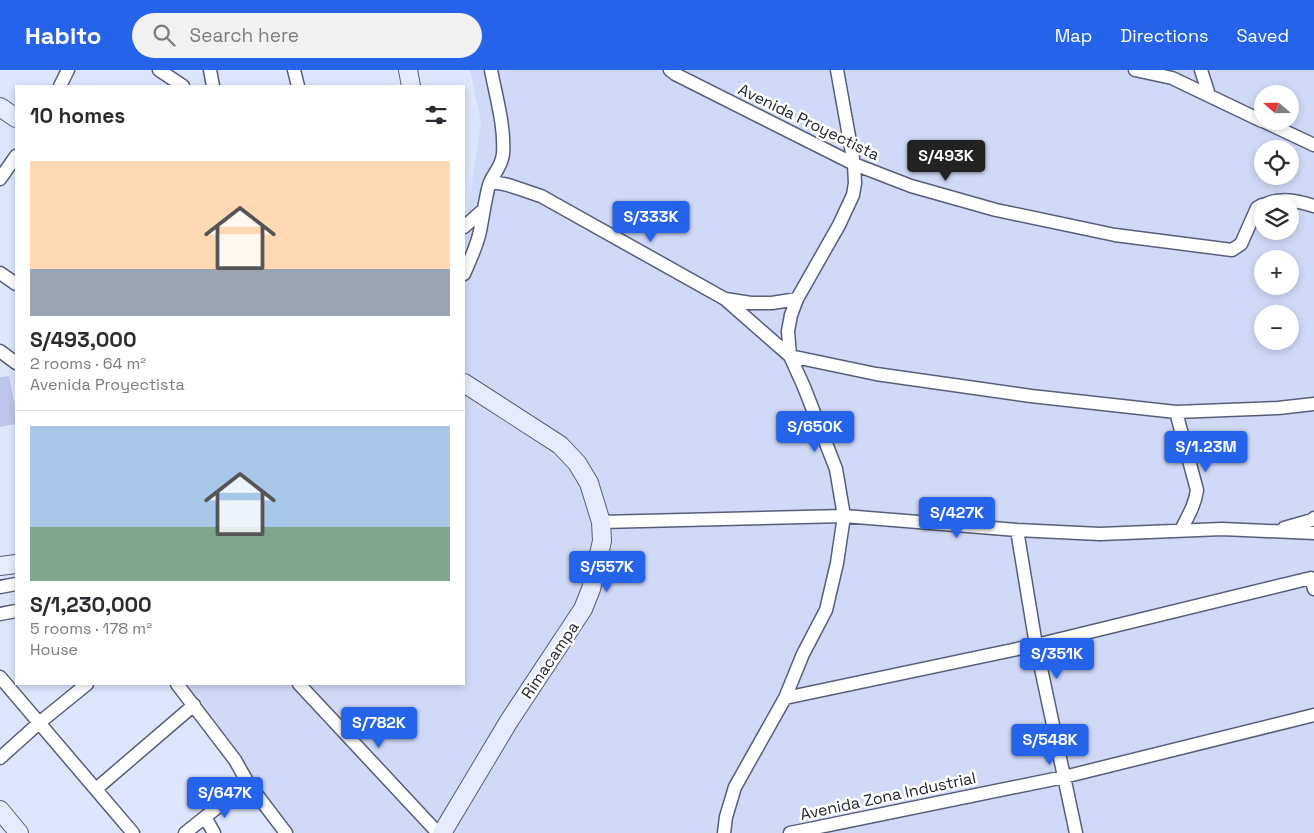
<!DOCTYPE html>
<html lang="en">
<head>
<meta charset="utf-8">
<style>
  :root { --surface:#fff; --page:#f2f2f3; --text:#2b2b33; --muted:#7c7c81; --line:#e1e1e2; --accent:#2563eb }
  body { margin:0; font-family:"Space Grotesk",sans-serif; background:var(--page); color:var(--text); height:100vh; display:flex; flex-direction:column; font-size:19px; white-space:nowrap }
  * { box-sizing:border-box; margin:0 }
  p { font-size:16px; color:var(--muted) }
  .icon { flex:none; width:28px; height:28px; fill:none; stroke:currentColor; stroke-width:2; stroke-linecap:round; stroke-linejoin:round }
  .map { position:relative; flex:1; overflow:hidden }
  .side { position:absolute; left:15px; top:15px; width:450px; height:600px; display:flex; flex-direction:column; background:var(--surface); border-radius:0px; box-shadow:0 2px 8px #0003 }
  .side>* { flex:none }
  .needle { width:32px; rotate:290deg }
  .tools { position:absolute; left:1254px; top:15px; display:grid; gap:10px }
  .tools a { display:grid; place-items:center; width:45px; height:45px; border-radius:50%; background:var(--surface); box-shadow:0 2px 8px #0003; font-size:25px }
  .price { position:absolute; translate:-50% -42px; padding:0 11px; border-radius:5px; background:var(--accent); color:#fff; font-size:16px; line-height:32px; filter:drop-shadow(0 1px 2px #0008) }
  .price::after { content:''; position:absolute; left:50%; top:30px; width:15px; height:11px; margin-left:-8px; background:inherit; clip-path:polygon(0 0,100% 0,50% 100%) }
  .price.active { background:#222; color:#fff }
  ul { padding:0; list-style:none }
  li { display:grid; align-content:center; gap:10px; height:265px; padding:0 15px }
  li+li { border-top:1px solid var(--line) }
  li span { display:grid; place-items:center; height:155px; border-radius:0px; color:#555 }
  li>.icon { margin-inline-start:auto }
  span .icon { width:90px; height:90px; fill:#fffc; stroke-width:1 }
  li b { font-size:21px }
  h2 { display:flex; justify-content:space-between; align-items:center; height:60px; padding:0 15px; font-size:21px }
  header { display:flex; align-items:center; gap:30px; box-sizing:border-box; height:70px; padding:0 25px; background:var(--accent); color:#fff }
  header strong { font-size:24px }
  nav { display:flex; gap:28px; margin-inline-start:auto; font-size:18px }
  .search { width:350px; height:45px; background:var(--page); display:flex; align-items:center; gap:12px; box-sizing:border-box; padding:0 18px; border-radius:28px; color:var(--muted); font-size:19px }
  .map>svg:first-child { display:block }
  .built { fill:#d0d9f7; fill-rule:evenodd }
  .green { fill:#bcc7ec }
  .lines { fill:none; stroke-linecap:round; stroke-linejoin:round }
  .street-casing { stroke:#575e79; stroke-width:15 }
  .secondary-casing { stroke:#575e79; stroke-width:20 }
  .street { stroke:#fff; stroke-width:12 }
  .secondary { stroke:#e6ebfe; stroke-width:18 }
  .labels { text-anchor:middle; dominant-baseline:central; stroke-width:5; stroke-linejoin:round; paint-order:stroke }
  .street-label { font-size:16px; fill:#222530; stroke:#fff }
</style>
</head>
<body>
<header>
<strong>Habito</strong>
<div class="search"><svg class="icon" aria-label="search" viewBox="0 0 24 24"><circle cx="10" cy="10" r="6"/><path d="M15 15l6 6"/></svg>Search here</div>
<nav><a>Map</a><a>Directions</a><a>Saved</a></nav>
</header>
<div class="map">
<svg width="1314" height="763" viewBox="0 0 1314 763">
  <rect width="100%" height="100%" fill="#dee6fe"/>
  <!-- built -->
  <path class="built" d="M470 0H1314V763H290L180 614H464V169L481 51ZM1262 24H1290V51H1262ZM1262 79H1290V106H1262ZM1262 134H1290V161H1262ZM1262 189H1290V216H1262ZM1262 244H1290V271H1262Z"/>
  <!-- green -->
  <path class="green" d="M9 306 16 343V354L0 357V307Z"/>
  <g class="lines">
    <defs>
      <path id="street" d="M159 0 183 16
        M210 0 213 16
        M294 0 298 16
        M670 0 675 4 854 94 911 116 996 140 1115 165 1232 180 1241 174 1257 138 1262 135
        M1135 0 1172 8 1262 51
        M1201 0 1209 25
        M60 16 68 0
        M1263 51 1314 75
        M0 109 16 86
        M490 113C505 111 526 122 541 126L725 229 790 286 876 304 1031 326 1176 342 1278 338 1314 334
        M1266 134C1282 127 1298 131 1314 136
        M464 157 483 140
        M0 203 16 214
        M464 204C470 190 477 176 480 161 483 146 485 130 489 115 493 103 501 99 503 84 505 56 496 27 491 0
        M725 229 751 233H772L797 229
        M0 281 16 293
        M1176 342 1197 420C1195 435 1188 446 1181 460
        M601 452 844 446 1017 460 1100 464 1222 459 1314 463
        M1284 458 1312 450 1314 448
        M1017 460 1036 575 1076 763
        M0 517 16 514
        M0 544 16 541
        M0 607 133 763
        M177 614 235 690 248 713 286 763
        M299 614 438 763
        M785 628 1036 575 1311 508 1314 519
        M0 688 39 653 87 614
        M96 719 194 635
        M205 747 214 763
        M185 763 248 713
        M724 763 726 747 735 717 785 628 803 584 826 540 837 493 844 446 836 399 804 317 790 286 788 261 791 245 797 229 839 155 853 125 855 113 854 94 837 0
        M790 763 1064 707 1314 645"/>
      <path id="secondary" d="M408 0 411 16
        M0 37 16 48
        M0 496 16 494
        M0 740 19 763
        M442 763 509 651 583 539 591 519 602 471 601 452 589 413 577 393 560 375 464 313"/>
    </defs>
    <!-- street casing -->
    <use href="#street" class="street-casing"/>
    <!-- secondary casing -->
    <use href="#secondary" class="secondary-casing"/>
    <!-- street -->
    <use href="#street" class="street"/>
    <!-- secondary -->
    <use href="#secondary" class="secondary"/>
  </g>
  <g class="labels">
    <!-- street labels -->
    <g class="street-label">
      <text transform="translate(809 52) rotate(26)">Avenida Proyectista</text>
      <text transform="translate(550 590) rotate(-56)">Rimacampa</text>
      <text transform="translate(888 726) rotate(-12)">Avenida Zona Industrial</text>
    </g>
  </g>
</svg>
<div class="tools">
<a><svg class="needle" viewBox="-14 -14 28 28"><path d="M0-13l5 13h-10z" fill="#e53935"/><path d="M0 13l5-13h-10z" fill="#7c7c81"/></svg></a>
<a><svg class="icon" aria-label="locate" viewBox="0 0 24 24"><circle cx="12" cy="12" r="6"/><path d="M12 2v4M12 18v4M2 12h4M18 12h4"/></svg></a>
<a><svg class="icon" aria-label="layers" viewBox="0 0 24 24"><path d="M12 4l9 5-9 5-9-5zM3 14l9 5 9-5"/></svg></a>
<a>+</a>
<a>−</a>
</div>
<b class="price active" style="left:946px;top:112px">S/493K</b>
<b class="price" style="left:651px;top:173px">S/333K</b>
<b class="price" style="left:815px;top:383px">S/650K</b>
<b class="price" style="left:1206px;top:403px">S/1.23M</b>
<b class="price" style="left:957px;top:469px">S/427K</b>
<b class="price" style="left:607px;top:523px">S/557K</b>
<b class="price" style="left:1057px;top:610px">S/351K</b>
<b class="price" style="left:379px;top:679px">S/782K</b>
<b class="price" style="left:1050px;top:696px">S/548K</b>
<b class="price" style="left:225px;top:749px">S/647K</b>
<section class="side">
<h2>10 homes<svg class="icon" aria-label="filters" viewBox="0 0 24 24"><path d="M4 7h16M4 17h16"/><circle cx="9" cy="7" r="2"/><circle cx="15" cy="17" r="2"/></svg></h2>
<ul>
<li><span style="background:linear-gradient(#ffd9b3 70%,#9aa5b1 0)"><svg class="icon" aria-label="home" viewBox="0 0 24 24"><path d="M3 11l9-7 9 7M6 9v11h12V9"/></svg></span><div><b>S/493,000</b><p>2 rooms · 64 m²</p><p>Avenida Proyectista</p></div></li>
<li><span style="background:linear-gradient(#a9c7e8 65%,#7fa58c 0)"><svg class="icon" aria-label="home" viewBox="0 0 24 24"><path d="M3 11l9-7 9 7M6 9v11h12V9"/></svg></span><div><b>S/1,230,000</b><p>5 rooms · 178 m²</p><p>House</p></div></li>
</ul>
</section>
</div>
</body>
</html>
